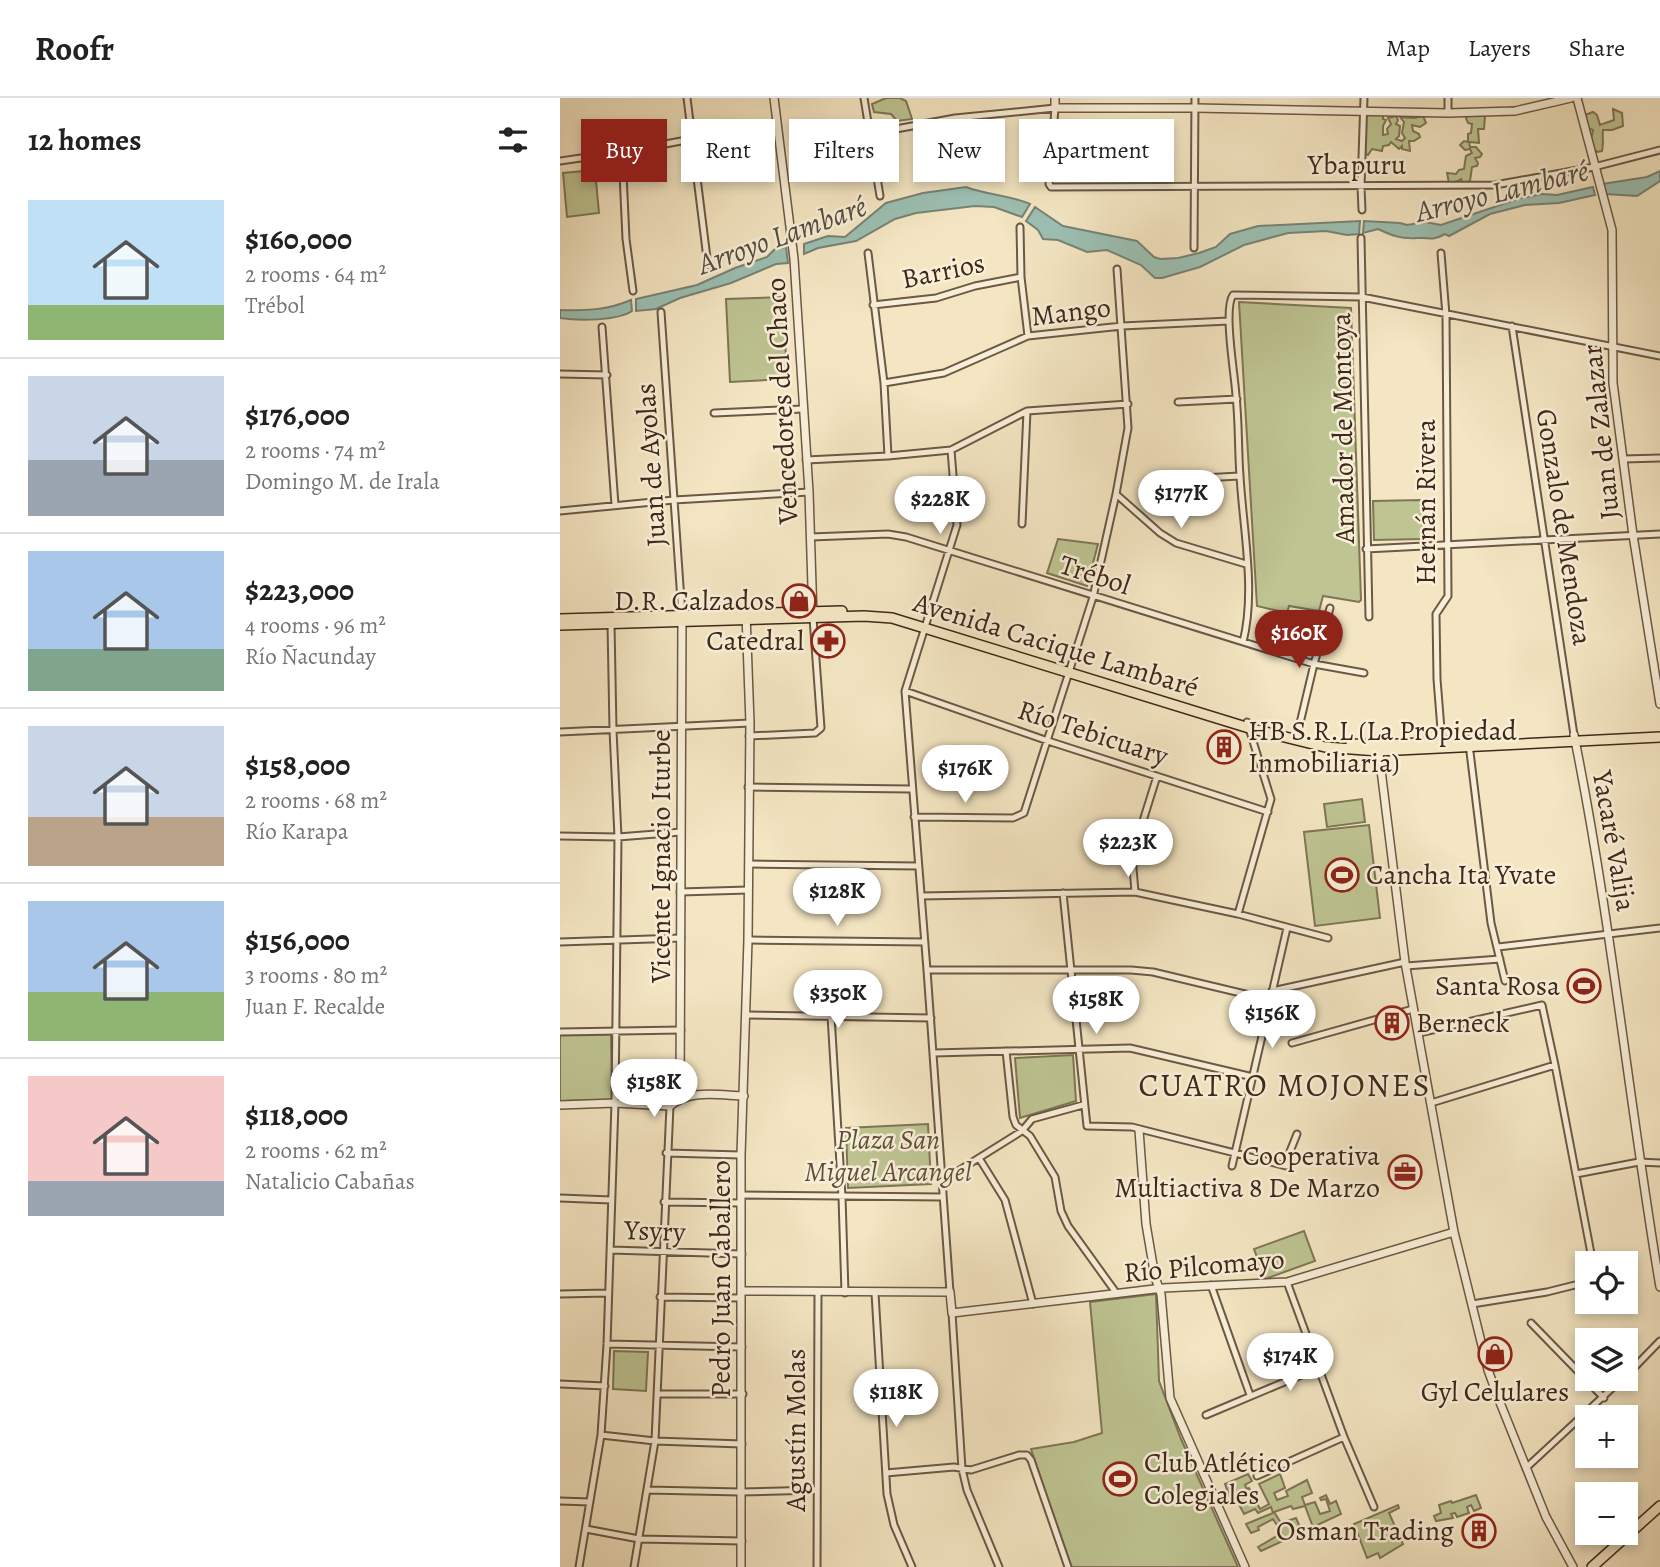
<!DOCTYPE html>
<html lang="en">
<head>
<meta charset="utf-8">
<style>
  :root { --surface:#fff; --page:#f2f2f2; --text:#222; --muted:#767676; --line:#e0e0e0; --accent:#8f2418 }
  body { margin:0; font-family:Alegreya,serif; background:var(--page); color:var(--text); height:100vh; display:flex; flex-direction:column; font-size:26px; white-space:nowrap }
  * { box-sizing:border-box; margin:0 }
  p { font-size:23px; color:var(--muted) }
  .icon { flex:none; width:38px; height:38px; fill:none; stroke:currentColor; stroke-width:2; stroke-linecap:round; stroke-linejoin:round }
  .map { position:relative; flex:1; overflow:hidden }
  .drawer { display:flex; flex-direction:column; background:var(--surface); width:560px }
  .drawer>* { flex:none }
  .guide { position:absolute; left:21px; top:21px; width:665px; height:63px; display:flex; gap:14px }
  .fabs { position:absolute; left:1015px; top:1153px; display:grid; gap:14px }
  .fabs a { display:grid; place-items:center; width:63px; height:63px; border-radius:0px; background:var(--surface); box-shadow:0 4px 10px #0003; font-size:35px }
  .price { position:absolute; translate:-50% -60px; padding:0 16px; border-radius:24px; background:#fff; color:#222; font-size:23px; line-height:46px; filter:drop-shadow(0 2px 4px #0008) }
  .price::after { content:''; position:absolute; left:50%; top:42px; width:21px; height:16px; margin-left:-10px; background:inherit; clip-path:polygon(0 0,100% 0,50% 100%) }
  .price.on { background:var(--accent); color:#fff }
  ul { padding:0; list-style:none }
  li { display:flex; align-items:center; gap:21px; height:175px; padding:0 28px }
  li+li { border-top:2px solid var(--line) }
  li span { display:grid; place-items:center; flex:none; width:196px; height:140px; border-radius:0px; color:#555 }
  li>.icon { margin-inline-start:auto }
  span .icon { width:84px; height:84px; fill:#fffc; stroke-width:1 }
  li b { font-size:30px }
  h2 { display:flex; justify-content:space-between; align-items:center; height:84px; padding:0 28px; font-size:30px }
  .tag { padding:0 24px; border-radius:0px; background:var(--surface); box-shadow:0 4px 10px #0003; font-size:24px; line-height:63px }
  .tag.on { background:var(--accent); color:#fff }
  header { display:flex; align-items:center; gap:42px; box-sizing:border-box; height:98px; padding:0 35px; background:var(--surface); border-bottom:2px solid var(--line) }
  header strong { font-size:33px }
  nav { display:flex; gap:38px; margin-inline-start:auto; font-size:24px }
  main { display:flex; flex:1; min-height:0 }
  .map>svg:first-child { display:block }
  .green { fill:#bec492; stroke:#7e7656; stroke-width:2 }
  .water { fill:#9cc0b3; stroke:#778376; stroke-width:2 }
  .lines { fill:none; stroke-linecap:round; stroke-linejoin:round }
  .minor-casing { stroke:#6c5844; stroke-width:9 }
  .tertiary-casing { stroke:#6c5844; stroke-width:10 }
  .primary-casing { stroke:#3f281a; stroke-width:12 }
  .minor { stroke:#f8efd8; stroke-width:5 }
  .tertiary { stroke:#f8efd8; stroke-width:7 }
  .primary { stroke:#f4e6c3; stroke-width:9 }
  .labels { text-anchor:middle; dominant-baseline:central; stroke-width:5; stroke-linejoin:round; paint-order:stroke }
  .street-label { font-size:28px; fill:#3f281a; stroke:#f8efd8 }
  .poi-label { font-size:28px; fill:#3f281a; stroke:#f8efd8; text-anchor:end }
  .park-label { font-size:28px; font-style:italic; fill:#5f4f38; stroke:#f8efd8 }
  .water-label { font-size:30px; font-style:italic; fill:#564e40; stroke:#f8efd8 }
  .quarter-label { font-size:32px; letter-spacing:2px; fill:#3f281a; stroke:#f8efd8 }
</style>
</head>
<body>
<header>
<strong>Roofr</strong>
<nav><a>Map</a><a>Layers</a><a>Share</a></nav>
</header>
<main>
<section class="drawer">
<h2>12 homes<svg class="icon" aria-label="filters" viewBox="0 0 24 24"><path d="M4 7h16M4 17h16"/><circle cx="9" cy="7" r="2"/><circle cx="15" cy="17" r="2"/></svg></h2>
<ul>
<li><span style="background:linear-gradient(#bfe0f5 75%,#8fb573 0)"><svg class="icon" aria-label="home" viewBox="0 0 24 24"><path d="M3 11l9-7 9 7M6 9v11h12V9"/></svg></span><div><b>$160,000</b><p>2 rooms · 64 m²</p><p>Trébol</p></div></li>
<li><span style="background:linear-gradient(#c9d6e8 60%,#9aa5b1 0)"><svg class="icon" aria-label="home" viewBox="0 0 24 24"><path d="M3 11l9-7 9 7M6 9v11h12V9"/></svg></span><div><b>$176,000</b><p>2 rooms · 74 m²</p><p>Domingo M. de Irala</p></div></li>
<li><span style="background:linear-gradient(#a9c7e8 70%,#7fa58c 0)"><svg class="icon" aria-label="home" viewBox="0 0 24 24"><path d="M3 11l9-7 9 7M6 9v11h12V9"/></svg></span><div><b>$223,000</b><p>4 rooms · 96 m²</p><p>Río Ñacunday</p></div></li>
<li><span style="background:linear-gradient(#c9d6e8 65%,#b9a48a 0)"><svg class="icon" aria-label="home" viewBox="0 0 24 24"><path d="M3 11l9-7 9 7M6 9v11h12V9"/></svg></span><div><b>$158,000</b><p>2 rooms · 68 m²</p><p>Río Karapa</p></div></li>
<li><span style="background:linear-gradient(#a9c7e8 65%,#8fb573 0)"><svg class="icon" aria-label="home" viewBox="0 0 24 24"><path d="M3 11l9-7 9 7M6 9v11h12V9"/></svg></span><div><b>$156,000</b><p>3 rooms · 80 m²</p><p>Juan F. Recalde</p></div></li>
<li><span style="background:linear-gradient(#f6c9c9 75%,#9aa5b1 0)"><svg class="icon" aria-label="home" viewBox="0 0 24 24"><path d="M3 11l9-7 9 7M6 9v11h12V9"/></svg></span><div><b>$118,000</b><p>2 rooms · 62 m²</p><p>Natalicio Cabañas</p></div></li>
</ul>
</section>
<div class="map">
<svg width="1100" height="1469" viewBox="0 0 1100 1469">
  <rect width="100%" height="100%" fill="#f4e6c3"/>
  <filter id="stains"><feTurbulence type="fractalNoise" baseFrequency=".00286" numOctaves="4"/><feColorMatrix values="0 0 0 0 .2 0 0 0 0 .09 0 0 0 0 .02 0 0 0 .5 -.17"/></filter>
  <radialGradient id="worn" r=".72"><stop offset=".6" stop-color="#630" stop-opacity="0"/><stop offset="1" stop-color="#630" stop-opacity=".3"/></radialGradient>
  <!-- green -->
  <path class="green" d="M326 0H340L346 3 352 21 337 23 331 16 314 14 312 6Z
    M1053 11 1062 15 1063 28 1052 32H1043C1042 40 1044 44 1042 53L1038 54 1032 51 1030 46 1033 32 1026 29 1025 17 1033 14 1037 17 1040 27 1054 22Z
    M806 17H823V21L826 22 823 28V37L828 36 827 31 831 26 828 20 836 18 838 22 836 26 840 28 839 38 836 41 842 43 845 40 842 35 844 24 840 19 854 20 863 18 866 25 860 29 852 27 853 33 859 36 860 39 854 43H849L850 53 842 51V48L839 51 831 44 829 47 823 48 822 53 812 51 808 57 803 55Z
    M908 17 925 18 924 31H918L919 45 909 44 910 49H916L922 56 920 59 915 60 918 65 917 68 912 69 910 83 903 85 901 81 898 83 889 85 887 75 896 76 899 72 904 71 906 58 912 55 910 51 905 52 900 47 904 43 908 44V36L911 35 912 26 908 25 906 20Z
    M35 72 39 115 7 119 3 75Z
    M223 199 227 281 170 284 166 201Z
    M679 204 791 210 801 502 799 504 763 498 759 513 729 508 727 515 697 508Z
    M862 402 863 441 814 442 813 403Z
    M498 441 538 446 527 488 487 475Z
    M802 701 805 724 767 729 764 706Z
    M809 727 820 820 755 828 744 734Z
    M51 935 52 1002 0 1003V936Z
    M513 957 516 1003 460 1020 455 960Z
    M368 1026 371 1086 288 1090 286 1030Z
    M744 1133 755 1163 705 1181 694 1151Z
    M596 1196 599 1283 621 1341 678 1469H510L471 1351 514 1344 542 1335 530 1204Z
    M54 1253 88 1254 86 1293 53 1291Z
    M688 1376 692 1383 685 1387 687 1391 689 1390 700 1411 709 1406 699 1386 720 1376 725 1390 714 1395 717 1402 728 1398 726 1393 747 1382 752 1395 742 1399 745 1407 755 1404 760 1416 770 1413 766 1401 761 1402 760 1400 766 1397 770 1406 776 1403 781 1416 753 1429 745 1408 733 1411 731 1408 714 1414 721 1425 736 1420 742 1434 701 1453 698 1449 722 1435 713 1421 698 1429 699 1432 691 1435 686 1426 713 1415 711 1409 698 1415 695 1411 684 1416 673 1395 669 1397 665 1386Z
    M916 1397 921 1410 914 1413 911 1407 907 1409 909 1415 897 1419 895 1415 891 1416 893 1420 876 1423 874 1418 881 1415 879 1407 891 1403 892 1405Z
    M838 1407 839 1410 829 1415 843 1446 820 1460 818 1455 807 1460 794 1426Z"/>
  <!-- water -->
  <path class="water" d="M1100 73V83L1077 98 1046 96 1042 86 1087 79Z
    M406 89C427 97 449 97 470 106L462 119 434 109 415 108 356 115 335 121 296 143 258 150 244 156V146L268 138 285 139 326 105 363 95Z
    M1033 89 1035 97 999 105 965 107 930 116 889 138 885 136C869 144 872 139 857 140 841 141 833 138 818 131L803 135 804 123 840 125 847 127 865 124 881 127 961 100 982 96 997 97Z
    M475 109 503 128 577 143 594 159 600 161 618 160 639 155 656 149 670 136 698 128 800 123 799 136 787 137 766 133 728 135 684 147 640 169 602 180H595L581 167 547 152 527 154 498 142 483 141 478 132 466 123Z
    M226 149 228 165 216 166 171 185 120 200 96 211 76 213V201L137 187 175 170 207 159 215 151Z
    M71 202 72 213C57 223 18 223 0 220V212C25 213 48 212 71 202Z"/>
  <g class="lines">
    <defs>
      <path id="minor" d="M127 0 148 168
        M304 0 320 98
        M888 15V0
        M395 20 401 74
        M309 36 395 20 495 10 489 86 491 89 935 87 1034 69 1100 52
        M62 54 66 141 73 193
        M0 63 62 54 132 41
        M802 112 801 89 804 0
        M460 129 461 179 468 238
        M801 140 809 519
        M634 150 635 0
        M308 155 324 285 328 358
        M881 155 886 217 888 498 876 516 877 581 882 644
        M313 207 376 200 415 188 461 179
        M101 214 122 517
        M952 228 1014 637
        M42 229 55 407
        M0 276 47 277
        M324 285 384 275 468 238 562 228 669 223
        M618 304 677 301
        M154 315 243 311
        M1064 361 1100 360
        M246 362 328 358 391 352 467 313 568 306
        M625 381 679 378
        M556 396 600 435 616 445 686 466
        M0 413 114 402 249 394
        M462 426 467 313
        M251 439 328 436 346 439 754 566 804 575
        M806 451 1100 436
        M683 544C696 493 683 431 680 378 678 352 679 325 676 298 675 278 663 211 673 197L802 199 1100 258
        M345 593 488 643 708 714
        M0 634 190 625
        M189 638 255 635 261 630 253 520
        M736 642 754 566 770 510
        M909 646 931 825 945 883
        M188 689 351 691
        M354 719 453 720 464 715 533 499 556 396 568 330 557 171
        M0 738 58 739 121 734
        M189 766 358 768
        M120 794 188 792
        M575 794 572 758 597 678
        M503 795 527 1028 572 1029 726 1068 729 1066V1056L737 1036
        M361 798 575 794 678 816 768 840
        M678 816 711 701 687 624
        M188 842 365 844
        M0 844 121 840
        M938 849 1100 830
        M846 868 940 861
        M367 872H571L593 874 710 902
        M712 893 845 864
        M186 917 371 920
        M271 918 282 1099 285 1195
        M0 934 121 932
        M859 935 982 907 995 967 1033 1166
        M732 945 853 911
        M446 953 453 1019 456 1027 470 1038 495 1079 501 1113 508 1128 557 1196
        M374 955 570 950 693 979
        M871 1005 995 967
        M106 1055 181 1057
        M419 1060 445 1102 473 1206
        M672 1068 727 830
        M1016 1076 1079 1064 1100 1065
        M382 1083 462 1033 472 1021 523 1007
        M181 1097 383 1099
        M0 1100 51 1102
        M104 1104 181 1105
        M50 1152 182 1156
        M727 1184 784 1339 814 1409
        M651 1187 690 1297
        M390 1194 367 872 345 593 397 427 391 352
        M315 1195 327 1396 334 1427 352 1469
        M0 1196 48 1195
        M100 1199 181 1200
        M912 1206 987 1194 1027 1184
        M392 1215 402 1371 407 1392 439 1469
        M971 1225 1044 1300
        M47 1246 182 1249
        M1066 1278 1100 1243
        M0 1286 45 1288
        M98 1296H183
        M646 1317 760 1269
        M41 1337 95 1343 182 1346
        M966 1370 1062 1281
        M326 1375 394 1369 411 1372 459 1357H467L471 1362 508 1469
        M697 1378 784 1339
        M87 1392 181 1394 257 1392
        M0 1403 30 1404
        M26 1431 79 1441 182 1443
        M19 1469 41 1337 47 1246 55 1005 58 739 53 632 51 526
        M74 1469 95 1343 110 1008
        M257 1469 258 1195"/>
      <path id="tertiary" d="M214 0 234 161 249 394 253 519
        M495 0V10H635L888 15 955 13 1011 0
        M1017 0 1052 132 1053 285 1073 437 1100 606
        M1014 637C1051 820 1069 1005 1100 1189
        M818 648 845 864 894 1134 928 1272 939 1302 986 1419 1013 1469
        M120 999 122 520
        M0 1007 55 1005 110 1008C130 991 158 997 184 998
        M579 1032 586 1126 595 1179 601 1196 610 1300 685 1469
        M181 1193 390 1194 392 1215 603 1190 727 1184 894 1134
        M181 1469V1057L188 842 190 625 186 516"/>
      <path id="primary" d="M0 521 282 513
        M0 527 304 518 332 520 689 630 765 649 818 653 1100 639
        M791 646 818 647 924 642
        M1032 1469 1100 1408"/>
    </defs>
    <!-- minor casing -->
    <use href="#minor" class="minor-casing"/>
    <!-- tertiary casing -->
    <use href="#tertiary" class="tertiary-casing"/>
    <!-- primary casing -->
    <use href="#primary" class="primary-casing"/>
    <!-- minor -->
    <use href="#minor" class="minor"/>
    <!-- tertiary -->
    <use href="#tertiary" class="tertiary"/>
    <!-- primary -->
    <use href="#primary" class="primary"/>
  </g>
  <!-- icons -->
  <defs>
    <symbol id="shop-ring" viewBox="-11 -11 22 22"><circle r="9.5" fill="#f8efd8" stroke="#8f2418" stroke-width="1.5"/><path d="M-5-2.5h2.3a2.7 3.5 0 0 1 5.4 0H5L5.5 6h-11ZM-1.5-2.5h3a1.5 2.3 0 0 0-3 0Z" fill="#8f2418"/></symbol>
    <symbol id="pharmacy-ring" viewBox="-11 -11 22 22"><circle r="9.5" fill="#f8efd8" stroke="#8f2418" stroke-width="1.5"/><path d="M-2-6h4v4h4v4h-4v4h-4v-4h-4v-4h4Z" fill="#8f2418"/></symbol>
    <symbol id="building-ring" viewBox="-11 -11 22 22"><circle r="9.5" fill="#f8efd8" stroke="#8f2418" stroke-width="1.5"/><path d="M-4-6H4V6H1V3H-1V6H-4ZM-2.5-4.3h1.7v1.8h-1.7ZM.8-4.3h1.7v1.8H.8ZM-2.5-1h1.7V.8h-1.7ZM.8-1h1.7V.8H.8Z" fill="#8f2418"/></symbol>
    <symbol id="stadium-ring" viewBox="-11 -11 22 22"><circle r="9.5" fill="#f8efd8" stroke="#8f2418" stroke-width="1.5"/><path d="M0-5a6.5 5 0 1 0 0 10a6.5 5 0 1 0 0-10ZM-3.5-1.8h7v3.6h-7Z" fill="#8f2418"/></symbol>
    <symbol id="office-ring" viewBox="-11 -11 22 22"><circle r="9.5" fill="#f8efd8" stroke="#8f2418" stroke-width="1.5"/><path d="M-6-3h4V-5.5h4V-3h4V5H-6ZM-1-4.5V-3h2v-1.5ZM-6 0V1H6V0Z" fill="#8f2418"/></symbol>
  </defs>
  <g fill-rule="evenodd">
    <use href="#shop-ring" x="220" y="484" width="38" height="38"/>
    <use href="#pharmacy-ring" x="249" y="524" width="38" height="38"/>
    <use href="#building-ring" x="645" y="630" width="38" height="38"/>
    <use href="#stadium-ring" x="763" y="758" width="38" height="38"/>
    <use href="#stadium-ring" x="1005" y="869" width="38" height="38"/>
    <use href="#building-ring" x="813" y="906" width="38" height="38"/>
    <use href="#office-ring" x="826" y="1055" width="38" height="38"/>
    <use href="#shop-ring" x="916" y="1237" width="38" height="38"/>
    <use href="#stadium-ring" x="541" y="1362" width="38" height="38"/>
    <use href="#building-ring" x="900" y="1414" width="38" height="38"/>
  </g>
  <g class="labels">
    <!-- street labels -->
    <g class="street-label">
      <text x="797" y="67">Ybapuru</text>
      <text transform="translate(383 173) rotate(-12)">Barrios</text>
      <text transform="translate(511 214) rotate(-7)">Mango</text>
      <text transform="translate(222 303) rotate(-93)">Vencedores del Chaco</text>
      <text transform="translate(783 330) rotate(-91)">Amador de Montoya</text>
      <text transform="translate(1041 334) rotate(-96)">Juan de Zalazar</text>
      <text transform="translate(91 367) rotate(-94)">Juan de Ayolas</text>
      <text transform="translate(866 404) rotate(-90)">Hernán Rivera</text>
      <text transform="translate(1004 429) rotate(81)">Gonzalo de Mendoza</text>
      <text transform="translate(535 477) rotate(18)">Trébol</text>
      <text transform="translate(496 547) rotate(17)">Avenida Cacique Lambaré</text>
      <text transform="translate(533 635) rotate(18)">Río Tebicuary</text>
      <text transform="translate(1054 743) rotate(80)">Yacaré Valija</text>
      <text transform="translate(101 758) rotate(-90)">Vicente Ignacio Iturbe</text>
      <text transform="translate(95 1133) rotate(2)">Ysyry</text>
      <text transform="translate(644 1168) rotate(-5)">Río Pilcomayo</text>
      <text transform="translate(161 1181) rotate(-90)">Pedro Juan Caballero</text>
      <text transform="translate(236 1332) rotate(-90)">Agustín Molas</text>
    </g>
    <!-- poi labels -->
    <g class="poi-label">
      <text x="215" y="503">D.R. Calzados</text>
      <text x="244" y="543">Catedral</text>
      <text x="688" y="633" text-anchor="start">HB S.R.L (La Propiedad<tspan x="688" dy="32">Inmobiliaria)</tspan></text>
      <text x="806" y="777" text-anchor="start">Cancha Ita Yvate</text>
      <text x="1000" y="888">Santa Rosa</text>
      <text x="856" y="925" text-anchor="start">Berneck</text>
      <text x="820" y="1058">Cooperativa<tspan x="820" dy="32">Multiactiva 8 De Marzo</tspan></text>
      <text x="935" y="1294" text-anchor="middle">Gyl Celulares</text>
      <text x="584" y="1365" text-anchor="start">Club Atlético<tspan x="584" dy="32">Colegiales</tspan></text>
      <text x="894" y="1433">Osman Trading</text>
    </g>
    <!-- park labels -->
    <g class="park-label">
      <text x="328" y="1042">Plaza San<tspan x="328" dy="32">Miguel Arcangel</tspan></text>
    </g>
    <!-- water labels -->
    <g class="water-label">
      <text transform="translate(942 93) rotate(-14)">Arroyo Lambaré</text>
      <text transform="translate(222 137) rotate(-20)">Arroyo Lambaré</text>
    </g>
    <!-- quarter labels -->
    <g class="quarter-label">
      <text x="725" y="987">CUATRO MOJONES</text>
    </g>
  </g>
  <rect width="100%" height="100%" filter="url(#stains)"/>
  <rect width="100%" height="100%" fill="url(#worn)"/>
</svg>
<div class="fabs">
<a><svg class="icon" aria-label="locate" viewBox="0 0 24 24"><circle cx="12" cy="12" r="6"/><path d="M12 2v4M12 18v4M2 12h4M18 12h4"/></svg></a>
<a><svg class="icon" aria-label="layers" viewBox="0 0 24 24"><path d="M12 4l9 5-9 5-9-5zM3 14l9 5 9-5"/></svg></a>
<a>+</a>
<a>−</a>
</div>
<b class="price" style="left:621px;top:432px">$177K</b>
<b class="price" style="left:380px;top:438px">$228K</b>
<b class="price on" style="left:739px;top:572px">$160K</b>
<b class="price" style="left:405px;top:707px">$176K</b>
<b class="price" style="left:568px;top:781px">$223K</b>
<b class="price" style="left:277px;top:830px">$128K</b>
<b class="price" style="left:278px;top:932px">$350K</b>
<b class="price" style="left:536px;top:938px">$158K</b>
<b class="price" style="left:712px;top:952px">$156K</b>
<b class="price" style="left:94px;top:1021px">$158K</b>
<b class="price" style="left:730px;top:1295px">$174K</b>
<b class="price" style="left:336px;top:1331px">$118K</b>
<div class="guide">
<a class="tag on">Buy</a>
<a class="tag">Rent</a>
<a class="tag">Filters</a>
<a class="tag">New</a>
<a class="tag">Apartment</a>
</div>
</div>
</main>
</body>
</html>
